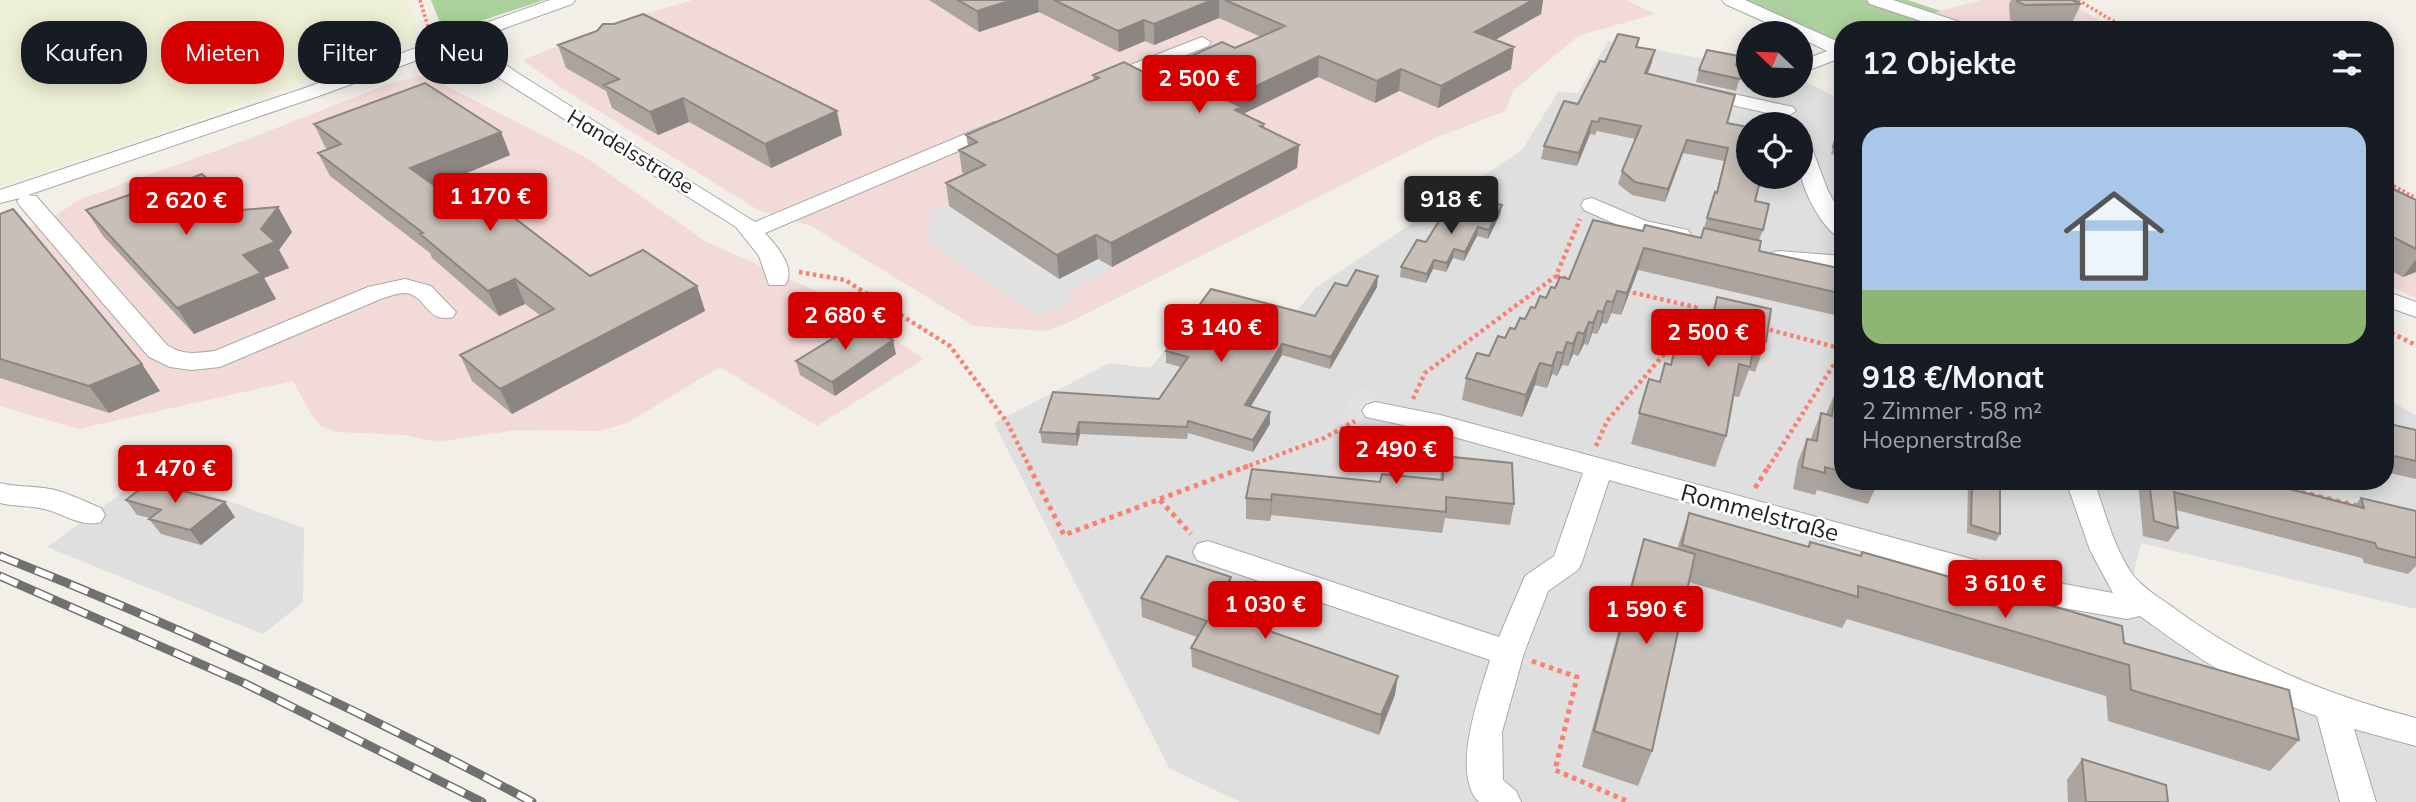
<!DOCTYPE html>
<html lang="de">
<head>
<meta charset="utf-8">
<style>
  :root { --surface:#171b24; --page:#20242c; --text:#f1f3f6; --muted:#9ea1a6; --line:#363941; --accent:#d40000 }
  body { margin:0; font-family:Mulish,sans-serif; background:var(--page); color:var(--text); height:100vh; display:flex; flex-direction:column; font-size:26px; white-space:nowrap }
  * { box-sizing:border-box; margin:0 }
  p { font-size:23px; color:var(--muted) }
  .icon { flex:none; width:38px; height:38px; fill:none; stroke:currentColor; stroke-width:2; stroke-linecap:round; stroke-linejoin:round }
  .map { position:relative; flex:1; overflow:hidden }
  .drawer { position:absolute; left:1834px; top:21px; width:560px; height:469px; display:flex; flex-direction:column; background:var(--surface); border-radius:28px; box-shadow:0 4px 18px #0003 }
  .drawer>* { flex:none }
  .top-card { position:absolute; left:21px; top:21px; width:665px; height:63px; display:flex; gap:14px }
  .needle { width:46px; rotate:293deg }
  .fabs { position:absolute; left:1736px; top:21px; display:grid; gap:14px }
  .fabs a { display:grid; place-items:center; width:77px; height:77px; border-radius:50%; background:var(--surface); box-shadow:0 4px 18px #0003; font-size:35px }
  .price { position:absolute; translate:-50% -60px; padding:0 16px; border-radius:7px; background:var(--accent); color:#fff; font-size:23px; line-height:46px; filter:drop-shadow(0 2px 4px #0008) }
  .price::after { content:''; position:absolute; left:50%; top:42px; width:21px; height:16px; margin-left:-10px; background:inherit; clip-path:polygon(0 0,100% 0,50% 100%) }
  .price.selected { background:#222; color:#fff }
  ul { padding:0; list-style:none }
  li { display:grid; align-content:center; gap:14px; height:371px; padding:0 28px }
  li+li { border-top:2px solid var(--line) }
  li span { display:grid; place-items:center; height:217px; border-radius:21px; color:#555 }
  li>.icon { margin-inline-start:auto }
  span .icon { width:126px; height:126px; fill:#fffc; stroke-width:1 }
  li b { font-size:30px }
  h2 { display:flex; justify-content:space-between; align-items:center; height:84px; padding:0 28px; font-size:30px }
  .chip { padding:0 24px; border-radius:28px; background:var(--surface); box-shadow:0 4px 18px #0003; font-size:24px; line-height:63px }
  .chip.selected { background:var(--accent); color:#fff }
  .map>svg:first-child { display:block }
  .residential { fill:#e0dfdf; fill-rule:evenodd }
  .commercial { fill:#f2dad9 }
  .farmland { fill:#eef0d5 }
  .forest { fill:#add19e }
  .parking { fill:#e2e2e2 }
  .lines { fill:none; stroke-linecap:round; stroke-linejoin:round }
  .minor-casing { stroke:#a9a9a9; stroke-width:2 }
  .path-far2 { stroke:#fa8072; stroke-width:3.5; stroke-dasharray:2.5 2.5; stroke-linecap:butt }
  .path-far1 { stroke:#fa8072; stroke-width:4.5; stroke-dasharray:3.5 3.5; stroke-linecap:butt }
  .path { stroke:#fa8072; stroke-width:5; stroke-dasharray:4.5 4.5; stroke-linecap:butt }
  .minor { fill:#fff; fill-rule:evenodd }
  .rail-casing { stroke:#707070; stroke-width:9 }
  .rail { stroke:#fff; stroke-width:6; stroke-dasharray:19; stroke-linecap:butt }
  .wall { fill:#aba49e }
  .shaded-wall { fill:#8b8681 }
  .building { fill:#c7bfb8; stroke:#8b8681; stroke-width:2 }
  .labels { text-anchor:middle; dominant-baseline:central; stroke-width:5; stroke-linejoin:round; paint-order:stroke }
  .far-street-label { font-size:21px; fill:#222; stroke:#fff }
  .street-label { font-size:24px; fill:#222; stroke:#fff }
</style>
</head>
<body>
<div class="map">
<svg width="2416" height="802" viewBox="0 0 2416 802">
  <rect width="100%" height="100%" fill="#f2efe9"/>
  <!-- residential -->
  <path class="residential" d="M1608 41 1748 67V86H1801V79L1843 101V481H2385V398L2416 415V609L2141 543 2133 576 2165 633 2416 725V802H1240L1169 768 994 423 1110 363 1150 368 1212 295 1296 312 1315 288 1522 150 1558 92 1578 93ZM1748 124H1801V177H1748Z
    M150 473 304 528 303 602 263 634 47 547Z"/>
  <!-- commercial -->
  <path class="commercial" d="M693 0H1626L1655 14 1578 36 1513 91 1506 111 1437 137 1066 324 1044 331 974 326 811 226 758 210 563 89 522 60 624 20Z
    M1982 0H2065L2116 30H1934L1911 18Z
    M419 76 431 78 585 157 705 241 836 300 924 359 817 426 720 367 627 423 600 431 516 430 438 442 404 435 338 432 320 426 309 411 293 381 78 429 0 406V238L51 219 78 200 246 140 388 84Z
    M2385 187 2416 205V298L2385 284Z"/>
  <!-- farmland -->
  <path class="farmland" d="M0 0H407L417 27 415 37 400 47 191 122 0 186Z"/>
  <!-- forest -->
  <path class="forest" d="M431 0H544L444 33Z
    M1741 0H1908L1941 11 1912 18 1934 30H1843V46Z"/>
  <!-- parking -->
  <path class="parking" d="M984 186 1112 267 1066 294 1074 300 1041 318 929 243 928 212Z
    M1357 388 1376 393 1357 431 1338 426Z"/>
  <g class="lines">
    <defs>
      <path id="minor" d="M550 0H575L572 4 472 40 516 72 755 222 994 122H1008L1011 126 1008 130 765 233C776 245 797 269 785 285H769L759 256 736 227 502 80 456 46 316 97 28 195 36 196 167 345C183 356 197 353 215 351L368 287 405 279 431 286 456 312 453 317C426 324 427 295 405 293 398 293 390 296 383 298L220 367 191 370 170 367 149 357 20 206 17 201 20 198 0 203V190L302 89Z
        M1722 0H1745L1843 44V57L1801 73V61L1827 51 1801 38V33H1790L1725 4Z
        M1867 0H1893L1972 26 1975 30H1948L1870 4Z
        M1202 37 1211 42 1208 46 1111 86H1097L1095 82 1097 78Z
        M1698 86 1793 107 1796 111 1786 117 1691 96 1688 92 1691 88Z
        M1801 140 1808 142 1811 146 1828 191 1843 218V239C1825 234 1803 192 1801 174 1799 163 1801 150 1801 140Z
        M1592 198 1646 221 1688 230 1691 235 1688 240 1680 242 1631 231 1584 210 1581 205 1584 200Z
        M1779 251 1843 256V270L1792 268 1771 263 1768 258 1771 253Z
        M2385 291 2416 302V317L2385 306Z
        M1375 402 1440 415 2064 584 2113 593 2090 550 2066 481H2094C2105 512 2114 549 2133 575 2144 589 2160 598 2174 608 2248 663 2327 695 2416 718V746L2354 729 2376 802H2340L2317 716C2247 692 2199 659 2140 616L2127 619 2064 608 1609 480 1582 562 1578 570 1548 591 1524 653 1502 732 1503 780 1516 791 1521 802H1479C1450 774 1480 693 1490 660L1197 560 1193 552 1197 544 1208 541 1499 637 1525 576 1554 556 1583 473 1440 433 1366 417 1362 411 1366 405Z
        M0 483C15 487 28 486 44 488 63 490 83 501 101 508L105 515 101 522C81 528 63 513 44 509 29 505 15 507 0 503Z"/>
    </defs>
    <!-- minor casing -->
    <use href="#minor" class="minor-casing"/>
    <!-- path-far2 -->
    <path class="path-far2" d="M420 0 429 30
      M2078 0 2128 30
      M2385 181 2416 198"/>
    <!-- path-far1 -->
    <path class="path-far1" d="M799 272 845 280 950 346 1007 422 1030 468
      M1556 276 1573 280
      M1626 291 1695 307 1700 312 1717 316
      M1763 328 1843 349
      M2385 330 2416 345
      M1413 399 1425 373 1556 276 1580 219
      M1596 446 1607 421 1700 312
      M1243 468 1324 438 1355 421
      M1768 468 1843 350"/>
    <!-- path -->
    <path class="path" d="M1029 466 1064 535 1248 466
      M1755 488 1769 466
      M2292 490 2358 506
      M1160 500 1191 534
      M1532 661 1577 677 1555 770 1629 802"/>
    <!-- minor -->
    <use href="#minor" class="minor"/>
    <defs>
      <path id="rail" d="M0 556C182 628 359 709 532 802
        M0 576 244 683 482 802"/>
    </defs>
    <!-- rail casing -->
    <use href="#rail" class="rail-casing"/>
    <!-- rail -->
    <use href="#rail" class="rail"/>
  </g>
  <!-- wall -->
  <path class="wall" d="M929 0H1543L1541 14 1495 40 1511 69 1438 108 1399 91 1375 103 1318 77 1243 114 1264 124V128L1299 145 1297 168 1112 267 1098 259 1059 279 949 206 946 183 965 174 962 172 959 150 968 146 966 135 1094 80 1093 75H1149L1235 48 1261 37 1219 18 1154 45 1145 41 1119 52 1039 12 979 32Z
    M2011 0H2079L2078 3 2081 4 2073 21 2017 22 2010 20 2009 4Z
    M1639 38 1637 47 1652 62 1647 74 1727 123 1748 177 1755 201 1763 230 1759 240V251L1843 269V317L1638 270 1621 315 1611 313 1607 324 1602 323 1597 334 1592 333 1588 345 1584 344 1578 356 1573 354 1568 366 1562 365 1557 376 1552 374 1547 388 1535 385 1522 417 1462 400 1466 378 1489 356 1505 338 1555 288 1643 231 1701 238 1715 192 1716 193 1724 161 1683 153 1665 202 1632 195 1618 184 1622 171 1635 139 1597 131 1595 135 1590 134 1577 166 1541 159 1544 146 1578 104 1605 62Z
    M558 45 842 135 771 168 689 122 658 135 612 108 606 91 566 68Z
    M1739 56 1736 65 1743 66 1736 91 1696 82 1699 70Z
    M1843 119V177L1840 176 1842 166 1836 165 1838 155 1831 154 1839 125Z
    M314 124 501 132 510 155 435 186 471 212 590 276 697 286 705 311 512 414 472 381 460 355 541 316 525 304 499 316 432 258 430 253 330 176 318 153 328 149 325 147Z
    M174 185 241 210 278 207 292 232 279 250 289 268 264 278 276 299 194 334 103 236 86 210Z
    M2385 185 2416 200V272L2403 277 2385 268Z
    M1502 205 1500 214 1488 239 1477 236 1464 261 1453 258 1446 272 1433 269 1426 283 1400 277 1401 267 1426 242 1470 212Z
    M0 214 160 391 109 413 0 378Z
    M1347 286 1377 287 1330 369 1282 355 1251 406 1270 424 1253 452 1188 433 1187 439 1080 434 1077 446 1042 443 1040 432 1159 399 1181 367 1166 363V351L1315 316Z
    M1717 297 1766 342 1755 372 1749 370 1739 397 1733 396 1726 436 1715 467 1631 444 1649 379 1659 382 1665 363 1670 365 1675 349 1683 351 1688 337 1694 338 1700 318 1710 320Z
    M896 354 835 396 800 375 796 361Z
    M1843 381V481H1879L1868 504 1817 490 1815 495 1793 489 1798 461 1807 439 1811 440 1812 435 1821 413 1826 414 1836 391H1838Z
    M2385 423 2416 430V479L2385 472Z
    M1443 456 1514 504 1510 525 1445 518 1442 533 1271 515 1270 521 1246 519V498L1380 482 1440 480Z
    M1968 481H2000V534L1996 541 1967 533Z
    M2138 481H2258L2355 505 2361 498 2416 511V566L2408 574 2364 563 2362 558 2176 510 2178 528 2168 542 2143 536Z
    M126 500 235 517 201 545 161 534 149 519 150 518 137 515Z
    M1689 513 1808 547 1810 542 1860 556 1862 552 2124 643 2299 740 2270 771 2108 721 2106 696 1847 619 1842 628 1689 582 1652 751 1638 786 1582 767 1633 576 1644 539 1677 549Z
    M1231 597 1221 614 1395 695 1379 735 1192 667 1191 648 1197 637 1142 617 1141 598Z
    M2082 759 2168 802H2068L2067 780Z"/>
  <!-- shaded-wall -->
  <path class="shaded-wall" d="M1012 0H1038L1039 12 979 32 977 11Z
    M1212 0H1219V18L1154 45V24Z
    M1533 0H1543L1541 14 1472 53 1475 32Z
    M1144 20 1145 41 1119 52 1118 31Z
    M1514 47 1511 69 1438 108 1441 86Z
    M1655 50 1652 62 1643 86 1645 73Z
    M1319 56 1318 77 1241 115 1227 100Z
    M1401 69 1399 91 1375 103 1377 81Z
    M683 98 689 122 658 135 650 112Z
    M837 111 842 135 771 168 765 144Z
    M1592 121 1590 134 1577 166 1579 153Z
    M501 132 510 155 421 192 410 168Z
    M1687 140 1683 153 1665 202 1668 189Z
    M1299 145 1297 168 1112 267 1111 243Z
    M1502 205 1500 214 1488 239 1489 230Z
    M278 207 292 232 279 250 289 268 264 278 276 299 194 334 177 308 243 255Z
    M1478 227 1477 236 1464 261 1465 252Z
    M1096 235 1098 259 1059 279 1057 255Z
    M1644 248 1638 270 1621 315 1627 293Z
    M1454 249 1453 258 1446 272 1447 263Z
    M2416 259V272L2403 277Z
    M1434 260 1433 269 1426 283 1427 274Z
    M1378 276 1377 287 1330 369 1331 357Z
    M515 279 525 304 499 316 488 291Z
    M697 286 705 311 512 414 500 389Z
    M1617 291 1611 313 1607 324 1613 302Z
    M1607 301 1602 323 1597 334 1603 312Z
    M1598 311 1592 333 1588 345 1593 323Z
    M1589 322 1584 344 1578 356 1584 334Z
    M1578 332 1573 354 1568 366 1573 344Z
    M893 340 896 354 835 396 832 382Z
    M1567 342 1562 365 1557 376 1563 353Z
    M1282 344V355L1245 416V405Z
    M1557 352 1552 374 1547 388 1552 366Z
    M1540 363 1535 385 1522 417 1526 395Z
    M142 364 160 391 109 413 89 386Z
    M1270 412V424L1253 452V440Z
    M1079 422 1080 434 1077 446 1076 434Z
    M1272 494 1271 515 1270 521 1271 500Z
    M225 502 235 517 201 545 190 530Z
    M1231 577V597L1212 631V611Z
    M1398 676 1395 695 1379 735 1381 715Z"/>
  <!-- building -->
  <path class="building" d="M958 0H1012L977 11Z
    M1054 0H1212L1154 24 1144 20 1118 31Z
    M1225 0H1533L1475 32 1514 47 1441 86 1401 69 1377 81 1319 56 1227 100 1241 107 1235 110 1264 124 1260 126 1299 145 1111 243 1096 235 1057 255 946 183 985 165 959 150 977 142 966 135 1099 78 1093 75 1124 62 1149 75 1222 42 1235 48 1285 26Z
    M2017 0H2072L2081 4 2025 5 2018 2Z
    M643 14 837 111 765 144 683 98 650 112 604 85 619 79 558 45 597 31 603 24H614Z
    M1618 34 1639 38 1636 47 1655 50 1645 73 1735 95 1727 123 1748 127V177H1761L1755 201 1769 204 1763 230 1707 218 1715 192 1717 193 1728 148 1687 140 1668 189 1635 182 1622 171 1641 126 1600 118 1598 122 1592 121 1579 153 1544 146 1564 101 1578 104 1600 61 1605 62Z
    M1707 50 1739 56 1736 65 1743 66 1740 79 1699 70Z
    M425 83 501 132 410 168 471 212 495 203 590 276 643 250 697 286 500 389 460 355 554 309 515 279 488 291 420 234 423 233 318 153 341 144 314 124Z
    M1841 119H1843V159L1838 158 1840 149 1833 147Z
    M202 174 241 210 278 207 261 229 275 242 243 255 261 273 177 308 86 210 169 181 174 185Z
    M2385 185 2416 200V249L2385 233Z
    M1477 199 1502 205 1489 230 1478 227 1465 252 1454 249 1447 263 1434 260 1427 274 1401 267 1417 240 1426 242 1440 219 1452 221 1459 209 1470 212Z
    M13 209 142 364 89 386 0 359V214Z
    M1593 220 1643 231 1645 225 1701 238 1704 228 1761 241 1759 251 1843 269V294L1644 248 1627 293 1617 291 1613 302 1607 301 1603 312 1598 311 1593 323 1589 322 1584 334 1578 332 1573 344 1567 342 1563 353 1557 352 1552 366 1540 363 1526 395 1466 378 1477 353 1489 356 1498 336 1505 338 1510 328 1515 329 1520 318 1525 319 1531 307 1535 308 1540 296 1546 298 1551 287 1555 288 1560 277 1569 279Z
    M1356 270 1378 276 1331 357 1282 344 1245 405 1270 412 1253 440 1188 421 1187 427 1079 422 1076 434 1040 432 1053 392 1159 399 1188 357 1166 351 1211 289 1315 316 1335 283 1347 286Z
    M1717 297 1771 309 1766 342 1755 339 1750 367 1739 364 1726 436 1639 413 1649 379 1660 382 1665 363 1671 365 1675 349 1684 351 1688 337 1695 338 1700 318 1712 321Z
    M860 322 893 340 832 382 796 361Z
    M1836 391 1843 392V472L1825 467V473L1802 467 1807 439 1817 441 1821 413 1832 416Z
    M2385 423 2416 430V461L2385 454Z
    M1443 456 1512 463 1514 504 1446 497V512L1272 494 1271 500 1246 498 1252 469 1380 482 1382 474 1443 480Z
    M1972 481H2000V534L1971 525Z
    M2149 481H2258L2364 508 2361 498 2416 511V558L2377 548 2375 543 2174 492 2178 528 2154 521Z
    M149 482 225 502 190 530 149 519 161 510 126 500Z
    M1689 513 1809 547 1810 542 1861 556 1862 552 2122 626 2124 643 2289 690 2299 740 2131 690 2129 665 1858 586V597L1682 545Z
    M1644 539 1695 554 1652 751 1594 731Z
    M1167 556 1231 577 1212 611 1398 676 1381 715 1191 648 1207 621 1141 598Z
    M2082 759 2166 785 2168 802H2086Z"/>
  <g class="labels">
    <!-- far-street labels -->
    <g class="far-street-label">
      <text transform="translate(631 151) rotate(31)">Handelsstraße</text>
    </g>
    <!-- street labels -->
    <g class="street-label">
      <text transform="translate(1760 512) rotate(15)">Rommelstraße</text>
    </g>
  </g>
</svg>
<div class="fabs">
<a><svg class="needle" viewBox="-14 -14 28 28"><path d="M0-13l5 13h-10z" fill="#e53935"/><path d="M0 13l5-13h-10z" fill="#9ea1a6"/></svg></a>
<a><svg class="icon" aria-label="locate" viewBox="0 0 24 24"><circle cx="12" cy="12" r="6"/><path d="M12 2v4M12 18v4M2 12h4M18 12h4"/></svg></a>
</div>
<b class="price" style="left:1199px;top:115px">2 500 €</b>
<b class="price" style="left:490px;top:233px">1 170 €</b>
<b class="price selected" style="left:1451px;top:236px">918 €</b>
<b class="price" style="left:186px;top:237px">2 620 €</b>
<b class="price" style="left:845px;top:352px">2 680 €</b>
<b class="price" style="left:1221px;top:364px">3 140 €</b>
<b class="price" style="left:1708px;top:369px">2 500 €</b>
<b class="price" style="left:1396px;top:486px">2 490 €</b>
<b class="price" style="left:175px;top:505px">1 470 €</b>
<b class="price" style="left:2005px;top:620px">3 610 €</b>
<b class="price" style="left:1265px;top:641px">1 030 €</b>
<b class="price" style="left:1646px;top:646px">1 590 €</b>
<div class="top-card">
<a class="chip">Kaufen</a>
<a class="chip selected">Mieten</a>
<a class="chip">Filter</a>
<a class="chip">Neu</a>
</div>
<section class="drawer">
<h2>12 Objekte<svg class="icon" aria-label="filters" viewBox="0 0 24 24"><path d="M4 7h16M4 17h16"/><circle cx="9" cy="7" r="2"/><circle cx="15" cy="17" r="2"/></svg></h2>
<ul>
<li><span style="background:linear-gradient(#a9c7e8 75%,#8fb573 0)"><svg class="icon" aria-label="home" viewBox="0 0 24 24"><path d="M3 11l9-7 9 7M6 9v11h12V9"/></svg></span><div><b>918 €/Monat</b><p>2 Zimmer · 58 m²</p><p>Hoepnerstraße</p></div></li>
</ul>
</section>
</div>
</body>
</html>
